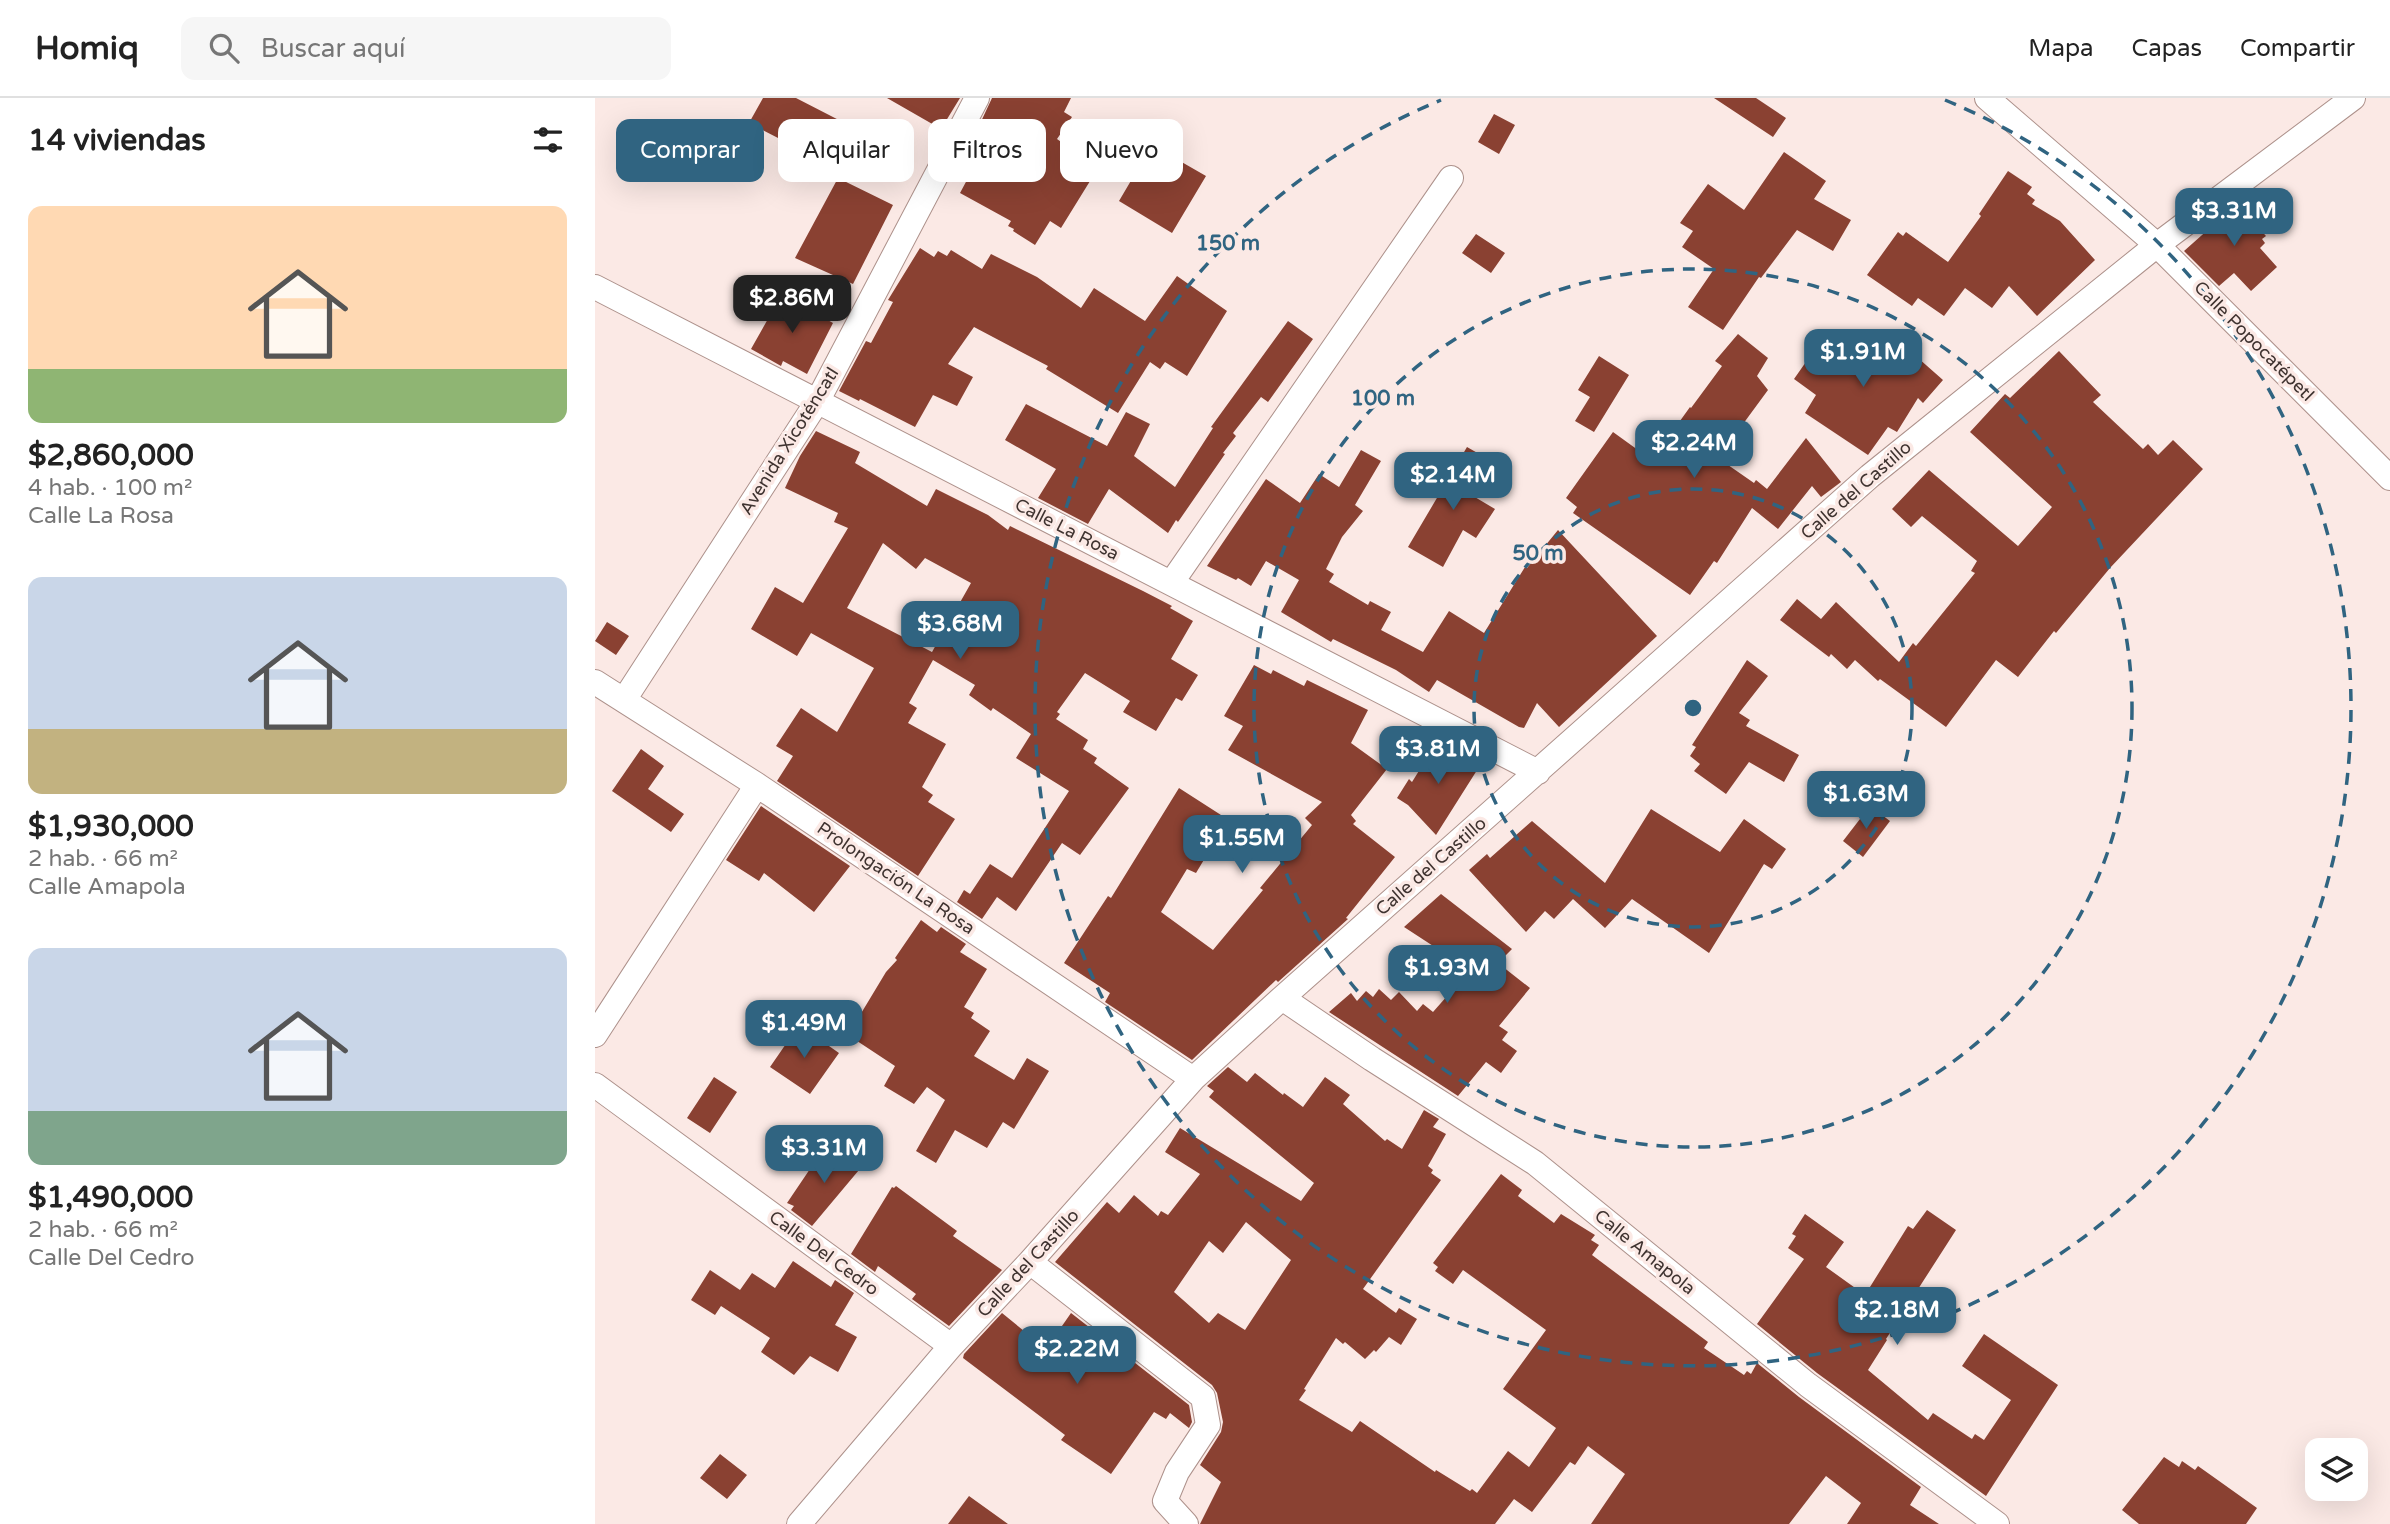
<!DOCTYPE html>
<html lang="es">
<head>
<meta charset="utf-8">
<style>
  :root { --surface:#fff; --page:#f6f6f6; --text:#222; --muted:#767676; --line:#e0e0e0; --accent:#306481 }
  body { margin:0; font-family:"Varela Round",sans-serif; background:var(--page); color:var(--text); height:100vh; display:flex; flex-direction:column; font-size:26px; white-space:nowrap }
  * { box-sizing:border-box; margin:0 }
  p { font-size:23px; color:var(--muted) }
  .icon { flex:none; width:38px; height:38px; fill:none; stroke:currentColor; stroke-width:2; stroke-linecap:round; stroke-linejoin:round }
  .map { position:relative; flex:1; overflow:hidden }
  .sheet { display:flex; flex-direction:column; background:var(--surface); width:595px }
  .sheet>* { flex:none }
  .banner { position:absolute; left:21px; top:21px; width:665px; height:63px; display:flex; gap:14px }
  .controls { position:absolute; left:1710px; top:1340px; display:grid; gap:14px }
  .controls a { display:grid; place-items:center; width:63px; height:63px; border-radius:14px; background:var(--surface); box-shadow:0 7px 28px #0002; font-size:35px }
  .price { position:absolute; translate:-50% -60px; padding:0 16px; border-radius:14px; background:var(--accent); color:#fff; font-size:23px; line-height:46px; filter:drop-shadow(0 2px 4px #0008) }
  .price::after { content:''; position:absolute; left:50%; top:42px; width:21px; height:16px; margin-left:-10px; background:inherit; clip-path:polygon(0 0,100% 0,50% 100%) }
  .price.current { background:#222; color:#fff }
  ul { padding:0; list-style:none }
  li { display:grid; align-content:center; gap:14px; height:371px; padding:0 28px }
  li span { display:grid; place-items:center; height:217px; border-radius:14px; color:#555 }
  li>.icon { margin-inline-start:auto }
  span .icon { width:126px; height:126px; fill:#fffc; stroke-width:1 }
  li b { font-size:30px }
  h2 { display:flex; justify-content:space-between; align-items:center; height:84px; padding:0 28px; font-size:30px }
  .tag { padding:0 24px; border-radius:14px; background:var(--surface); box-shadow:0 7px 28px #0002; font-size:24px; line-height:63px }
  .tag.current { background:var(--accent); color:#fff }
  header { display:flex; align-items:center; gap:42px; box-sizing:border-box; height:98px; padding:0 35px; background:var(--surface); border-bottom:2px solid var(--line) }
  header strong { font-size:33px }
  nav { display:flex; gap:38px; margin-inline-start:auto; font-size:24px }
  .search { width:490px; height:63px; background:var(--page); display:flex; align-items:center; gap:18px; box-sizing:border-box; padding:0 24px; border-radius:14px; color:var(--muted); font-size:26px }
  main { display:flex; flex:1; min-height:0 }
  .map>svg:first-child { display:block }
  .building { fill:#8a4132; fill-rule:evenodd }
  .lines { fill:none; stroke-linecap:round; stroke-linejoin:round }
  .minor-casing { stroke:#ad918b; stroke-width:26 }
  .minor { stroke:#fff; stroke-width:24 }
  .ring { fill:none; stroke:#306481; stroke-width:3.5; stroke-dasharray:12 9 }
  .labels { text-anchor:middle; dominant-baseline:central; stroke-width:7; stroke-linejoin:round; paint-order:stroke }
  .street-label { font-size:18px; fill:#3f3330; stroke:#fbe9e5 }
  .centre { fill:#306481; stroke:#fbe9e5; stroke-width:3.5 }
  .ring-label { font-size:21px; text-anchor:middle; font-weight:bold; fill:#306481; stroke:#fbe9e5; stroke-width:7; stroke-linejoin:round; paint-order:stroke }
</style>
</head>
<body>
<header>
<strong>Homiq</strong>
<div class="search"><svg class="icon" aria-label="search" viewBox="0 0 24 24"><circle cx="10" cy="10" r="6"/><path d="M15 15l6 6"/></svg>Buscar aquí</div>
<nav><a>Mapa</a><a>Capas</a><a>Compartir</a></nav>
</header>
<main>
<section class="sheet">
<h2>14 viviendas<svg class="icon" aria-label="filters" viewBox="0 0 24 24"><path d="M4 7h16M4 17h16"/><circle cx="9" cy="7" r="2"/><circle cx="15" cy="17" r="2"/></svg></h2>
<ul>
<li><span style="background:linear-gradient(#ffd9b3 75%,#8fb573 0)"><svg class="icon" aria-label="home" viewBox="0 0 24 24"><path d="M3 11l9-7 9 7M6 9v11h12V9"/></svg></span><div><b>$2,860,000</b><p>4 hab. · 100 m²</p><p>Calle La Rosa</p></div></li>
<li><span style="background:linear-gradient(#c9d6e8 70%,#c2b280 0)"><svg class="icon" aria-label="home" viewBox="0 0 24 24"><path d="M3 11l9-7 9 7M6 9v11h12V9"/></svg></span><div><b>$1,930,000</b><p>2 hab. · 66 m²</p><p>Calle Amapola</p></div></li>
<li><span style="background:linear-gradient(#c9d6e8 75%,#7fa58c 0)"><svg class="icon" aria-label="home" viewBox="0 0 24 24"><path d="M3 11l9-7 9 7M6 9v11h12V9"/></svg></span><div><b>$1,490,000</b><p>2 hab. · 66 m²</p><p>Calle Del Cedro</p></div></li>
</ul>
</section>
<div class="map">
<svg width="1795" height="1426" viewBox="0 0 1795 1426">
  <rect width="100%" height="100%" fill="#fbe9e5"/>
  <!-- building -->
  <path class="building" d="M168 0H201L271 36 243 76 218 58 154 25Z
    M292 0H365L346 31Z
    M397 0H476L469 14 477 19 462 41 483 56 481 60 500 75 466 130 455 123 440 147 418 133 419 131 413 128 416 123 365 95 395 39 383 30Z
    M1119 0H1161L1191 20 1178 39Z
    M899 16 920 27 904 56 883 44Z
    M557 47 611 78 577 135 524 103Z
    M1189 54 1231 83 1219 101 1256 122 1238 153 1202 132 1166 180 1164 179 1128 232 1093 209 1119 171 1087 149 1098 133 1085 125 1113 86 1149 112Z
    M1413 73 1437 89 1432 96 1440 102 1437 106 1465 123 1500 162 1442 218 1414 188 1397 210 1370 190 1349 218 1323 200 1317 208 1272 177 1303 134 1308 138 1311 134 1353 164 1386 118 1384 116Z
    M243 80 298 107 258 186 200 160Z
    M1654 100 1672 118 1661 127 1671 138 1667 141 1670 145 1665 150 1682 169 1656 193 1639 175 1624 188 1589 153 1642 106 1644 109Z
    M881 136 910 155 896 175 867 155Z
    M325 150 339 159 343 153 352 158 356 152 387 171 396 156 442 179 486 210 499 190 550 223 582 178 632 213 592 278 570 264 565 271 555 264 523 315 451 271 453 268 379 229 353 266 378 279 362 308 338 297 320 329 265 301 264 303 244 293 271 243 276 245 298 204 293 202Z
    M187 196 238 225 212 276 188 263 186 268 156 251Z
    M693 223 718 241 673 304 666 299 638 335 641 338 628 355 630 356 583 424 581 422 573 435 514 391 493 426 443 400 461 371 410 342 431 306 512 348 531 314 555 326 539 358 580 389 618 330 616 329Z
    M1234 231 1289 264 1306 245 1348 282 1328 305 1323 300 1302 334 1293 329 1273 357 1210 315 1221 297 1199 281Z
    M1143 236 1173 260 1162 278 1173 292 1123 360 1159 385 1161 382 1172 391 1211 340 1246 384 1226 399 1217 388 1183 431 1157 410 1122 465 1119 463 1095 497 978 415 982 409 971 400 1018 334 1054 360 1060 353 1062 355 1095 309 1096 310 1127 268 1120 263Z
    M1464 253 1506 297 1498 304 1548 351 1553 346 1563 357 1578 342 1608 371 1515 470 1461 535 1459 533 1423 579 1401 562 1351 629 1285 581 1283 583 1260 562 1252 571 1236 556 1234 559 1185 522 1202 501 1226 521 1241 504 1304 564 1318 545 1321 548 1380 475 1376 473 1382 463 1327 418 1316 429 1297 411 1334 372 1423 448 1457 409 1375 334 1410 296 1415 300Z
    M1004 258 1034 277 999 334 980 323 995 299 983 292Z
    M221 333 265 354 260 365 332 408 341 391 393 417 413 432 415 428 548 493 577 508 575 510 598 523 576 561 603 577 587 603 581 600 561 633 528 614 535 603 490 575 462 614 465 616 461 621 493 642 488 651 502 660 499 665 534 690 485 757 467 745 421 813 402 799 387 821 362 804 369 792 375 796 395 766 417 780 474 693 421 660 436 636 398 610 396 613 374 597 380 587 338 562 314 605 322 610 313 625 351 646 327 689 338 697 333 704 360 721 323 778 182 683 198 658 181 648 206 610 242 634 279 570 216 535 202 558 156 531 180 489 208 505 253 430 239 424 243 415 190 390 205 358ZM288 445 321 471 330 460 376 485 337 554 252 510Z
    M872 349 893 361 873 395 900 411 881 440 868 432 848 469 813 449Z
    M766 352 786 363 760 407 768 413 747 439 731 471 739 476 734 484 773 507 775 503 796 514 786 532 828 554 854 513 889 535 930 469 932 470 963 432 1062 538 964 629 942 605 929 630 924 629 842 582 834 594 801 572 738 541 736 544 686 514 704 482 671 463 656 488 643 480 641 482 612 468 671 381 705 405 724 376 744 389Z
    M12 524 34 538 21 557 0 543Z
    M1152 562 1173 578 1144 615 1155 622 1151 628 1204 657 1189 684 1154 664 1131 696 1099 673 1105 666 1095 658 1101 649 1097 647Z
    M659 567 676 576 678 572 709 588 712 582 773 612 756 645 792 671 756 717 761 723 758 726 800 759 751 820 753 821 683 884 681 882 597 962 510 904 515 895 469 865 513 798 516 800 584 690 626 717 611 741 619 745 601 775 592 771 566 814 618 852 668 792 665 790 717 727 710 720 727 704 633 652 648 628 629 618Z
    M842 644 884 669 841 737 813 707 802 700 814 681 817 684Z
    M46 651 69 668 53 691 89 716 76 734 17 693Z
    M166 708 255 768 219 814 169 775 164 783 131 762Z
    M1275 708 1295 723 1268 759 1248 743Z
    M1056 711 1125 754 1149 721 1191 751 1177 771 1169 766 1114 855 1037 801 1010 830 978 801 959 821 950 813 931 834 874 772 892 756 895 760 937 723 1010 785Z
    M846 796 917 851 903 865 935 890 904 928 913 934 907 942 922 953 906 975 891 964 863 998 734 914 756 895 762 903 771 893 778 899 784 891 796 902 804 894 822 913 828 906 838 914 875 872 809 829Z
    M326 822 342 834 346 829 371 846 365 854 392 871 369 909 379 915 376 920 395 933 379 958 419 982 432 960 454 973 419 1031 408 1024 392 1050 360 1032 341 1065 321 1053 350 1002 332 989 319 1006 289 988 300 968 253 937 291 874 302 862 300 860Z
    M204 927 244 955 215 996 175 969Z
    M633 969 652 984 660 975 688 997 689 995 708 1009 730 979 755 997 748 1006 790 1043 792 1041 807 1051 829 1012 844 1021 838 1029 851 1036 833 1068 838 1072 836 1075 846 1082 768 1191 801 1215 804 1210 822 1221 806 1247 794 1239 781 1254 779 1252 770 1261 750 1244 748 1246 741 1240 709 1291 711 1292 704 1302 757 1334 765 1323 840 1374 841 1372 875 1393 877 1391 882 1395 913 1353 934 1369 961 1330 908 1291 951 1232 868 1172 858 1186 840 1173 843 1169 838 1165 906 1076 927 1092 923 1098 959 1125 966 1116 1000 1137 996 1142 1004 1147 997 1157 1113 1244 1109 1250 1149 1277 1152 1273 1156 1276 1162 1265 1204 1299 1326 1389 1315 1407 1344 1426H1252L1266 1405 1231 1378 1194 1426H996L1030 1376 993 1348 980 1367 975 1364 937 1414 919 1401 900 1426H605L626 1384 605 1367 626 1334 628 1324 622 1295 617 1287 460 1164 512 1104 524 1115 539 1097 563 1118 566 1113 573 1117 605 1076 570 1054 585 1030 706 1103 719 1085 614 999 619 993 612 988ZM651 1124 696 1162 650 1232 623 1215 614 1225 579 1194 614 1143 628 1155Z
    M119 979 142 994 115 1035 92 1020Z
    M244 1047 269 1066 217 1128 196 1112 199 1108 192 1105 217 1068 224 1073Z
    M301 1088 362 1133 358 1138 407 1172 354 1228 317 1201 321 1196 283 1168 280 1174 256 1156 297 1089 299 1090Z
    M1332 1112 1361 1132 1291 1241 1292 1242 1273 1272 1333 1322 1338 1315 1377 1341 1380 1336 1389 1342 1416 1302 1367 1268 1389 1236 1463 1287 1391 1398 1222 1275 1162 1226 1209 1161 1193 1150 1201 1138 1197 1136 1210 1116 1249 1144 1231 1169 1270 1197 1313 1128 1318 1131Z
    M198 1163 236 1189 240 1182 259 1195 240 1227 262 1239 243 1274 215 1258 199 1277 166 1254 175 1240 126 1208 120 1217 96 1202 115 1172 145 1192 157 1175 180 1190Z
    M407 1215 451 1251 476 1215 594 1307 597 1324 594 1330 575 1315 571 1321 559 1314 516 1376 466 1342 470 1337 368 1260 369 1256Z
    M125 1356 152 1377 132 1401 105 1380Z
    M1569 1359 1584 1369 1587 1363 1600 1372 1603 1368 1662 1410 1651 1426H1544L1527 1412Z
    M374 1398 413 1426H353Z"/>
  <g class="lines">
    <defs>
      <path id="minor" d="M1392 0 1562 147 1795 380
        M0 189 943 674
        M577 484 856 80
        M0 584 162 687 598 981
        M29 602 222 304 382 0
        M687 900 777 961 940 1065 1213 1287 1402 1426
        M0 937 162 687
        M0 987 356 1248
        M435 1164 608 1299 613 1327 582 1374 570 1403 591 1426
        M204 1426 356 1248 435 1164 598 981 687 900 1275 378 1562 147 1758 0"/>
    </defs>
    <!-- minor casing -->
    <use href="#minor" class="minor-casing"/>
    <!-- minor -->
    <use href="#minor" class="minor"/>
  </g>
  <!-- distance rings -->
  <g class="ring">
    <circle cx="1098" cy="610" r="219"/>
    <circle cx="1098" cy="610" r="439"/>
    <path d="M1350 2A658 658 0 1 1 846 2"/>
  </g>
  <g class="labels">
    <!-- street labels -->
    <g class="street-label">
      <text transform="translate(1659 243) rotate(45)">Calle Popocatépetl</text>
      <text transform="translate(194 343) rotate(-58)">Avenida Xicoténcatl</text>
      <text transform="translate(1261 392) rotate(-41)">Calle del Castillo</text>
      <text transform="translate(472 431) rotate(27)">Calle La Rosa</text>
      <text transform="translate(836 768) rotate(-41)">Calle del Castillo</text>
      <text transform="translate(301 780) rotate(34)">Prolongación La Rosa</text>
      <text transform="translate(1050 1154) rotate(39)">Calle Amapola</text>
      <text transform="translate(229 1155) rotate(36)">Calle Del Cedro</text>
      <text transform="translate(433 1165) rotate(-47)">Calle del Castillo</text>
    </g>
  </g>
  <circle cx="1098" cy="610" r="10" class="centre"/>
  <g class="ring-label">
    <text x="633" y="152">150 m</text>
    <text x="788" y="307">100 m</text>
    <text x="943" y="462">50 m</text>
  </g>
</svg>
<div class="controls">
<a><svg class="icon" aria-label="layers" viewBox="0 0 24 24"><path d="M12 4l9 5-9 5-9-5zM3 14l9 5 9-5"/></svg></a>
</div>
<b class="price" style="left:1639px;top:150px">$3.31M</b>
<b class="price current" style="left:197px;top:237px">$2.86M</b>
<b class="price" style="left:1268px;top:291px">$1.91M</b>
<b class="price" style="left:1099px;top:382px">$2.24M</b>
<b class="price" style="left:858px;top:414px">$2.14M</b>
<b class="price" style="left:365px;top:563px">$3.68M</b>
<b class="price" style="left:843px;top:688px">$3.81M</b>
<b class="price" style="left:1271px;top:733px">$1.63M</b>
<b class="price" style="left:647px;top:777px">$1.55M</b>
<b class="price" style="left:852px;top:907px">$1.93M</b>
<b class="price" style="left:209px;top:962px">$1.49M</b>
<b class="price" style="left:229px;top:1087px">$3.31M</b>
<b class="price" style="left:1302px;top:1249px">$2.18M</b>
<b class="price" style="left:482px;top:1288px">$2.22M</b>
<div class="banner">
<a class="tag current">Comprar</a>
<a class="tag">Alquilar</a>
<a class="tag">Filtros</a>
<a class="tag">Nuevo</a>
</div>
</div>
</main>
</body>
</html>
